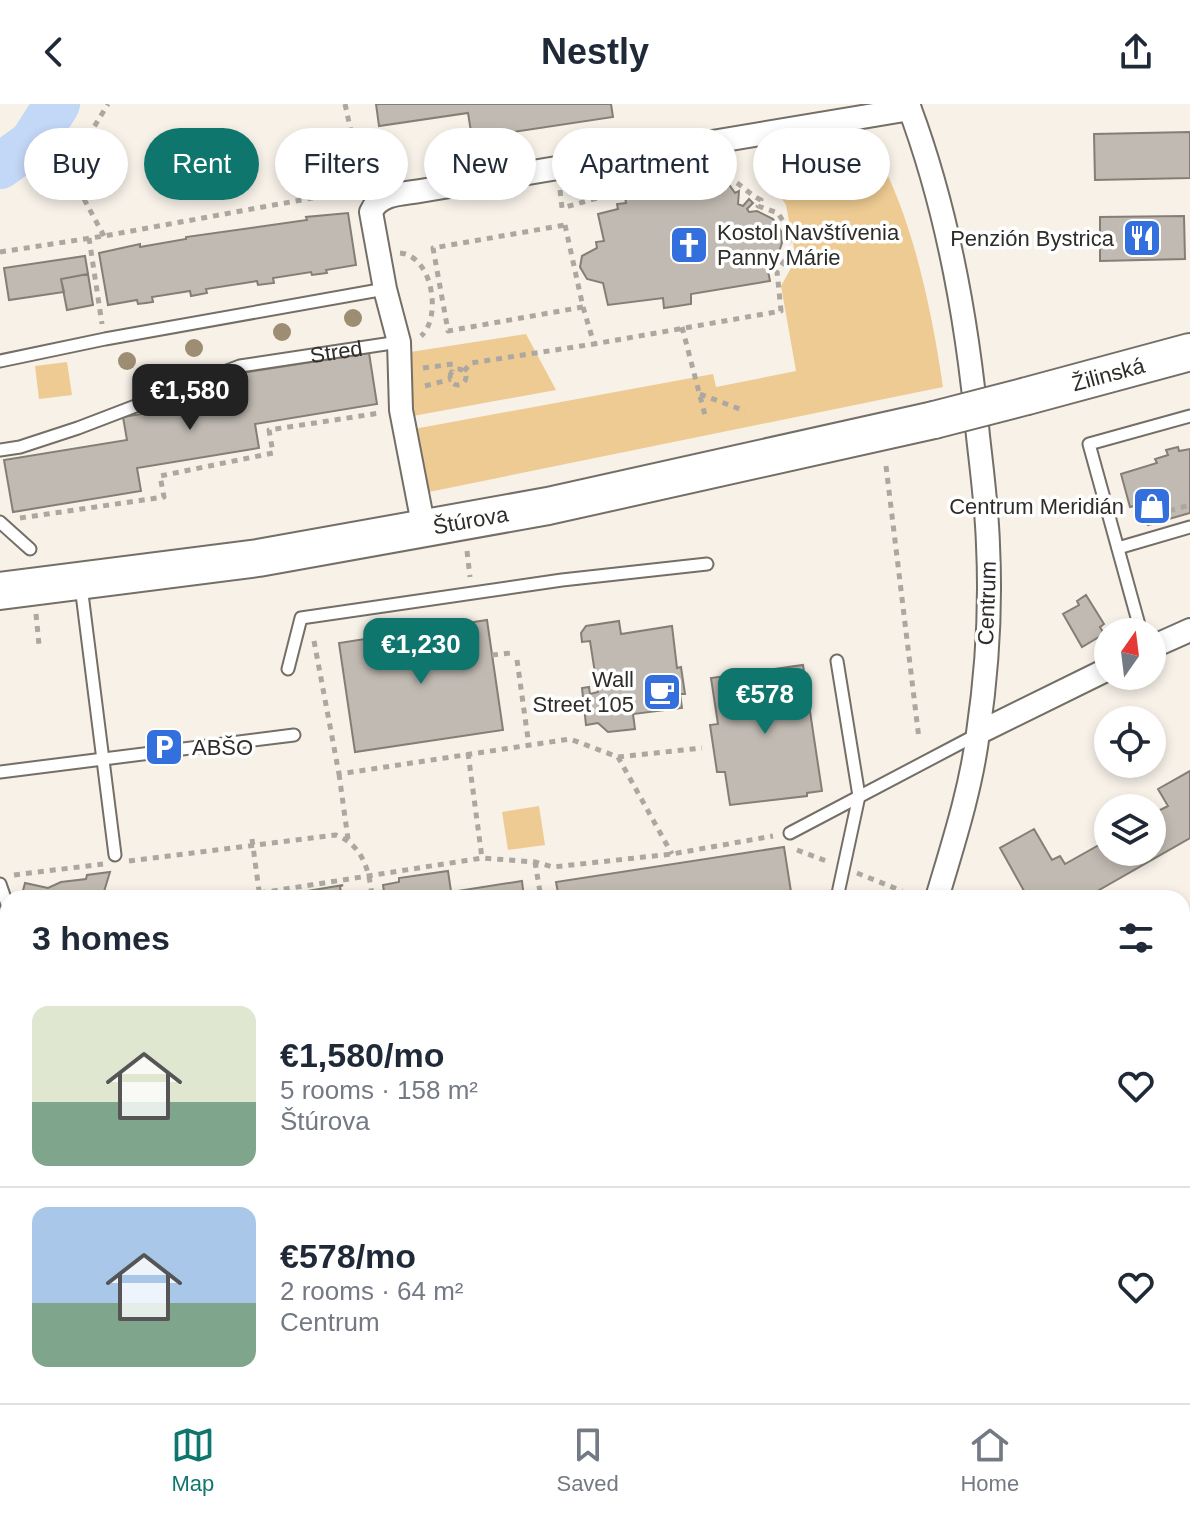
<!DOCTYPE html>
<html lang="en">
<head>
<meta charset="utf-8">
<style>
  :root { --surface:#fff; --page:#f6f6f7; --text:#1f2937; --muted:#747a83; --line:#e0e1e3; --accent:#0f766e }
  body { margin:0; font-family:Arial,sans-serif; background:var(--page); color:var(--text); height:100vh; display:flex; flex-direction:column; font-size:30px; white-space:nowrap }
  * { box-sizing:border-box; margin:0 }
  p { font-size:26px; color:var(--muted) }
  .icon { flex:none; width:44px; height:44px; fill:none; stroke:currentColor; stroke-width:2; stroke-linecap:round; stroke-linejoin:round }
  .map { position:relative; flex:1; overflow:hidden }
  .details { position:absolute; left:0px; top:786px; width:1190px; height:514px; display:flex; flex-direction:column; background:var(--surface); border-radius:24px 24px 0 0; box-shadow:0 4px 12px #0003 }
  .details>* { flex:none }
  .hud { position:absolute; left:24px; top:24px; width:1142px; height:72px; display:flex; gap:16px }
  .needle { width:52px; rotate:14deg }
  .controls { position:absolute; left:1094px; top:514px; display:grid; gap:16px }
  .controls a { display:grid; place-items:center; width:72px; height:72px; border-radius:50%; background:var(--surface); box-shadow:0 4px 12px #0003; font-size:40px }
  .price { position:absolute; translate:-50% -68px; padding:0 18px; border-radius:16px; background:var(--accent); color:#fff; font-size:26px; line-height:52px; filter:drop-shadow(0 2px 4px #0008) }
  .price::after { content:''; position:absolute; left:50%; top:48px; width:24px; height:18px; margin-left:-12px; background:inherit; clip-path:polygon(0 0,100% 0,50% 100%) }
  .price.active { background:#222; color:#fff }
  ul { padding:0; list-style:none }
  li { display:flex; align-items:center; gap:24px; height:200px; padding:0 32px }
  li+li { border-top:2px solid var(--line) }
  li span { display:grid; place-items:center; flex:none; width:224px; height:160px; border-radius:16px; color:#555 }
  li>.icon { margin-inline-start:auto }
  span .icon { width:96px; height:96px; fill:#fffc; stroke-width:1 }
  li b { font-size:34px }
  h2 { display:flex; justify-content:space-between; align-items:center; height:96px; padding:0 32px; font-size:34px }
  .tag { padding:0 28px; border-radius:36px; background:var(--surface); box-shadow:0 4px 12px #0003; font-size:28px; line-height:72px }
  .tag.active { background:var(--accent); color:#fff }
  header { display:flex; justify-content:space-between; align-items:center; height:104px; padding:0 32px; background:var(--surface); font-size:36px; font-weight:600 }
  .tabs { display:flex; justify-content:space-around; align-items:center; height:112px; border-top:2px solid var(--line); background:var(--surface); font-size:22px; color:var(--muted) }
  .tabs a { display:grid; justify-items:center; gap:4px }
  .tabs .active { color:var(--accent) }
  .map>svg:first-child { display:block }
  .green { fill:#eecb92 }
  .lines { fill:none; stroke-linecap:round; stroke-linejoin:round }
  .river { stroke:#c3d7f7; stroke-width:46 }
  .building { fill:#c0bab2; stroke:#847f76; stroke-width:2 }
  .lane-casing { stroke:#746f66; stroke-width:15 }
  .street-casing { stroke:#746f66; stroke-width:26 }
  .primary-casing { stroke:#746f66; stroke-width:40 }
  .path { stroke:#aca8a1; stroke-width:5; stroke-dasharray:6 6; stroke-linecap:butt }
  .lane { stroke:#fff; stroke-width:11 }
  .street { stroke:#fff; stroke-width:22 }
  .primary { stroke:#fff; stroke-width:36 }
  .primary-bridge-casing { stroke:#746f66; stroke-width:40; stroke-linecap:butt }
  .primary-bridge { stroke:#fff; stroke-width:36 }
  .tree { fill:#9c8d73 }
  .labels { text-anchor:middle; dominant-baseline:central; stroke-width:7; stroke-linejoin:round; paint-order:stroke }
  .poi-label { font-size:22px; fill:#2f2d29; stroke:#fff; text-anchor:end }
  .street-label { font-size:22px; fill:#2f2d29; stroke:#fff }
</style>
</head>
<body>
<header><svg class="icon" aria-label="back" viewBox="0 0 24 24"><path d="M15 5l-7 7 7 7"/></svg>Nestly<svg class="icon" aria-label="share" viewBox="0 0 24 24"><path d="M12 15V3M7 8l5-5 5 5M5 13v7h14v-7"/></svg></header>
<div class="map">
<svg width="1190" height="1299" viewBox="0 0 1190 1299">
  <rect width="100%" height="100%" fill="#f7f1e8"/>
  <!-- green -->
  <path class="green" d="M840 47 884 64C915 125 933 214 943 283L424 389 414 325 713 270 716 283 796 267 781 182 796 155 786 101 757 57Z
    M526 230 556 286 413 312 404 249Z
    M67 258 72 291 39 295 35 262Z
    M539 702 545 741 508 746 502 708Z
    M8 1181V1292H487L488 1299H0V1196Z
    M723 1292H1095L1096 1299H720Z"/>
  <g class="lines">
    <!-- river -->
    <path class="river" d="M0 62 32 39 57 0
      M0 921 8 951
      M0 1041 8 1009"/>
  </g>
  <!-- building -->
  <path class="building" d="M376 0H611L613 13 472 34 468 9 379 22Z
    M1190 28V74L1095 76 1094 30Z
    M664 77 665 83 672 82 673 92 701 88 700 83 703 82 704 87 725 83 724 79H728L735 89 739 87 738 100 743 102 749 95 753 99 747 105 749 108 757 107 773 115 781 127 782 139 777 153 767 162 770 177 691 190V200L664 204 663 194 608 201 603 179 587 175 580 163 582 152 597 144 596 138 604 137 598 110 618 105 617 100 626 99 625 93H629V89L650 85 652 78Z
    M348 109 356 161 326 166 327 169 319 170 312 171 311 168 273 174 274 179 258 181 257 177 206 185 207 189 191 192 190 187 152 193 153 198 146 199 138 200 137 196 108 201 99 149 140 140V143L186 135V133L307 116 306 113Z
    M1184 112 1185 155 1100 157V113Z
    M85 152 88 170 61 175 64 188 9 196 4 164Z
    M88 170 93 201 67 206 61 175Z
    M369 249 377 300 255 320 259 344 137 364 141 387 13 408 4 356 127 336 123 313 245 293 241 269Z
    M1178 343 1179 347 1190 345V409L1148 421 1142 400 1130 403 1121 370 1157 359 1155 355 1168 351 1166 346Z
    M1086 491 1104 520 1100 523 1104 530 1082 543 1063 510 1079 501 1077 497Z
    M487 516 503 626 355 648 339 539Z
    M619 517 621 530 672 522 677 564 681 563 685 590H680L682 604 633 610 635 625 608 628 598 619 586 621 582 584 589 583 590 590 598 588 590 537 582 538 581 529 586 522Z
    M803 561 822 687 807 689V692L730 701 725 668H717L710 621 718 620 711 574Z
    M1190 667V734L1085 794H1028L1000 744 1034 725 1052 756 1060 752 1065 760 1108 736V748H1152V710L1168 702 1158 685Z
    M784 743 792 794H559L556 778Z
    M448 767 452 794H385L383 781 399 778V774Z
    M110 768 102 794H21L25 779 48 784 61 778 86 775 87 771Z
    M522 777 524 794H452L451 788Z
    M343 781 340 783 342 794H266Z
    M536 1292H577L580 1299H539Z"/>
  <g class="lines">
    <defs>
      <g id="lane">
        <path d="M0 257 105 235 385 185"/>
        <path id="s1" d="M0 346 20 343 78 324 240 262 399 238"/>
        <path d="M0 418 30 445"/>
        <path d="M1118 444 1190 423"/>
        <path d="M81 482 115 751"/>
        <path d="M1141 528 1089 340 1190 312"/>
        <path d="M837 557 859 692 837 794"/>
        <path d="M288 565 301 514 562 476 707 460"/>
        <path d="M0 668 294 631"/>
        <path d="M790 729 978 630"/>
        <path d="M0 780 8 803"/>
        <path d="M1075 1292 1077 1299"/>
      </g>
      <path id="street" d="M908 0C948 106 968 220 978 332 982 368 987 405 988 441 991 503 987 568 978 629 971 685 953 740 937 794
        M424 425 401 306 399 238 385 185 371 108C379 89 402 90 420 87L910 5
        M1152 543 1190 526
        M978 629 1108 565
        M0 1227 8 1211
        M690 1299 694 1292"/>
      <g id="primary">
        <path id="s2" d="M1027 292 1190 248"/>
        <path id="s3" d="M0 487 258 454 548 402 934 316"/>
      </g>
    </defs>
    <!-- lane casing -->
    <use href="#lane" class="lane-casing"/>
    <!-- street casing -->
    <use href="#street" class="street-casing"/>
    <!-- primary casing -->
    <use href="#primary" class="primary-casing"/>
    <!-- path -->
    <path class="path" d="M345 0 357 55
      M560 86 562 104 644 81 643 73H647
      M565 121 583 203 448 227 433 144Z
      M104 132 78 84 83 41 108 0
      M89 134 102 220
      M0 148 104 132 356 86
      M400 149C433 152 442 214 421 232
      M583 203 594 240 781 207 777 167 786 155 789 136 786 122 778 109 758 102 761 96C749 91 741 79 729 75 721 72 682 78 670 78L666 71 661 72
      M682 223 706 315
      M423 264 453 260 452 267
      M450 273a8 8 0 1 1 16 0a8 8 0 1 1-16 0Z
      M464 267 471 259 594 240
      M425 282 451 275
      M700 290 745 307
      M886 362 919 635
      M1146 413 1190 401
      M20 414 164 393 160 372 273 349 269 326 380 309
      M467 447 470 473
      M36 510 39 541
      M314 537 339 670 570 635 618 653 672 750
      M492 551 511 549
      M517 556 529 642
      M468 649 482 754
      M618 653 702 644
      M339 670 348 735
      M252 735 260 794
      M797 746 829 758
      M129 757 336 731C363 741 370 768 372 794
      M535 758 541 794
      M857 769 902 787
      M14 771 103 760
      M260 789 482 754 535 758 553 763 672 750 773 732
      M1182 862 1190 857
      M0 1090 8 1089
      M1182 1090 1190 1083
      M1182 1142 1190 1148
      M0 1266 8 1265
      M69 1292 70 1299
      M127 1292 131 1299
      M160 1292 167 1299
      M390 1292V1299
      M1171 1292 1184 1299
      M280 1299 287 1292
      M308 1299 313 1292
      M736 1299 739 1292
      M952 1299 956 1292"/>
    <!-- lane -->
    <use href="#lane" class="lane"/>
    <!-- street -->
    <use href="#street" class="street"/>
    <!-- primary -->
    <use href="#primary" class="primary"/>
    <defs>
      <path id="primary-bridge" d="M934 316 1027 292"/>
    </defs>
    <!-- primary-bridge casing -->
    <use href="#primary-bridge" class="primary-bridge-casing"/>
    <!-- primary-bridge -->
    <use href="#primary-bridge" class="primary-bridge"/>
  </g>
  <!-- trees -->
  <g class="tree">
    <circle cx="353" cy="214" r="9"/>
    <circle cx="282" cy="228" r="9"/>
    <circle cx="194" cy="244" r="9"/>
    <circle cx="127" cy="257" r="9"/>
  </g>
  <!-- icons -->
  <defs>
    <symbol id="restaurant-square" viewBox="-11 -11 22 22"><rect x="-9" y="-9" width="18" height="18" rx="4" fill="#336fdd" stroke="#fff"/><path d="M-5-6h1v4h1v-4h1v4h1v-4h1v5L-1.5 .5V6h-2V.5L-5-1ZM5-6V6H3V1.5H1.5Q1.5-4 5-6Z" fill="#fff"/></symbol>
    <symbol id="church-square" viewBox="-11 -11 22 22"><rect x="-9" y="-9" width="18" height="18" rx="4" fill="#336fdd" stroke="#fff"/><path d="M-1.2-6h2.4v3.5h3.3v2.4h-3.3V6h-2.4V-.1h-3.3v-2.4h3.3Z" fill="#fff"/></symbol>
    <symbol id="shop-square" viewBox="-11 -11 22 22"><rect x="-9" y="-9" width="18" height="18" rx="4" fill="#336fdd" stroke="#fff"/><path d="M-5-2.5h2.3a2.7 3.5 0 0 1 5.4 0H5L5.5 6h-11ZM-1.5-2.5h3a1.5 2.3 0 0 0-3 0Z" fill="#fff"/></symbol>
    <symbol id="cafe-square" viewBox="-11 -11 22 22"><rect x="-9" y="-9" width="18" height="18" rx="4" fill="#336fdd" stroke="#fff"/><path d="M-5.5-4.5H6V0H3Q3 3.5 0 3.5H-2.5Q-5.5 3.5-5.5 0ZM3-3.2v2h1.7v-2ZM-6 4.5H4V6H-6Z" fill="#fff"/></symbol>
    <symbol id="parking-square" viewBox="-11 -11 22 22"><rect x="-9" y="-9" width="18" height="18" rx="4" fill="#336fdd" stroke="#fff"/><path d="M-3.5-5.5H1a3.5 3.5 0 0 1 0 7H-1V5.5H-3.5ZM-1-3.4V-.6H.8a1.4 1.4 0 0 0 0-2.8Z" fill="#fff"/></symbol>
  </defs>
  <g fill-rule="evenodd">
    <use href="#restaurant-square" x="1120" y="112" width="44" height="44"/>
    <use href="#church-square" x="667" y="119" width="44" height="44"/>
    <use href="#shop-square" x="1130" y="380" width="44" height="44"/>
    <use href="#cafe-square" x="640" y="566" width="44" height="44"/>
    <use href="#parking-square" x="142" y="621" width="44" height="44"/>
  </g>
  <g class="labels">
    <!-- poi labels -->
    <g class="poi-label">
      <text x="717" y="128" text-anchor="start">Kostol Navštívenia<tspan x="717" dy="25">Panny Márie</tspan></text>
      <text x="1114" y="134">Penzión Bystrica</text>
      <text x="1124" y="402">Centrum Meridián</text>
      <text x="634" y="575">Wall<tspan x="634" dy="25">Street 105</tspan></text>
      <text x="192" y="643" text-anchor="start">ABŠO</text>
    </g>
    <!-- street labels -->
    <g class="street-label">
      <text stroke="none"><textPath href="#s1" startOffset="352">Stred</textPath></text>
      <text stroke="none"><textPath href="#s2" startOffset="84">Žilinská</textPath></text>
      <text stroke="none"><textPath href="#s3" startOffset="476">Štúrova</textPath></text>
      <text transform="translate(987 499) rotate(-88)">Centrum</text>
    </g>
  </g>
</svg>
<div class="controls">
<a><svg class="needle" viewBox="-14 -14 28 28"><path d="M0-13l5 13h-10z" fill="#e53935"/><path d="M0 13l5-13h-10z" fill="#747a83"/></svg></a>
<a><svg class="icon" aria-label="locate" viewBox="0 0 24 24"><circle cx="12" cy="12" r="6"/><path d="M12 2v4M12 18v4M2 12h4M18 12h4"/></svg></a>
<a><svg class="icon" aria-label="layers" viewBox="0 0 24 24"><path d="M12 4l9 5-9 5-9-5zM3 14l9 5 9-5"/></svg></a>
</div>
<b class="price active" style="left:190px;top:328px">€1,580</b>
<b class="price" style="left:421px;top:582px">€1,230</b>
<b class="price" style="left:765px;top:632px">€578</b>
<div class="hud">
<a class="tag">Buy</a>
<a class="tag active">Rent</a>
<a class="tag">Filters</a>
<a class="tag">New</a>
<a class="tag">Apartment</a>
<a class="tag">House</a>
</div>
<section class="details">
<h2>3 homes<svg class="icon" aria-label="filters" viewBox="0 0 24 24"><path d="M4 7h16M4 17h16"/><circle cx="9" cy="7" r="2"/><circle cx="15" cy="17" r="2"/></svg></h2>
<ul>
<li><span style="background:linear-gradient(#dfe7d0 60%,#7fa58c 0)"><svg class="icon" aria-label="home" viewBox="0 0 24 24"><path d="M3 11l9-7 9 7M6 9v11h12V9"/></svg></span><div><b>€1,580/mo</b><p>5 rooms · 158 m²</p><p>Štúrova</p></div><svg class="icon" aria-label="heart" viewBox="0 0 24 24"><path d="M12 20l-8-8c-3-5 5-10 8-4 3-6 11-1 8 4z"/></svg></li>
<li><span style="background:linear-gradient(#a9c7e8 60%,#7fa58c 0)"><svg class="icon" aria-label="home" viewBox="0 0 24 24"><path d="M3 11l9-7 9 7M6 9v11h12V9"/></svg></span><div><b>€578/mo</b><p>2 rooms · 64 m²</p><p>Centrum</p></div><svg class="icon" aria-label="heart" viewBox="0 0 24 24"><path d="M12 20l-8-8c-3-5 5-10 8-4 3-6 11-1 8 4z"/></svg></li>
</ul>
</section>
</div>
<nav class="tabs">
<a class="active"><svg class="icon" aria-label="map" viewBox="0 0 24 24"><path d="M3 6l6-2 6 2 6-2v14l-6 2-6-2-6 2zM9 4v14M15 6v14"/></svg>Map</a>
<a><svg class="icon" aria-label="saved" viewBox="0 0 24 24"><path d="M7 4h10v16l-5-4-5 4z"/></svg>Saved</a>
<a><svg class="icon" aria-label="home" viewBox="0 0 24 24"><path d="M3 11l9-7 9 7M6 9v11h12V9"/></svg>Home</a>
</nav>
</body>
</html>
